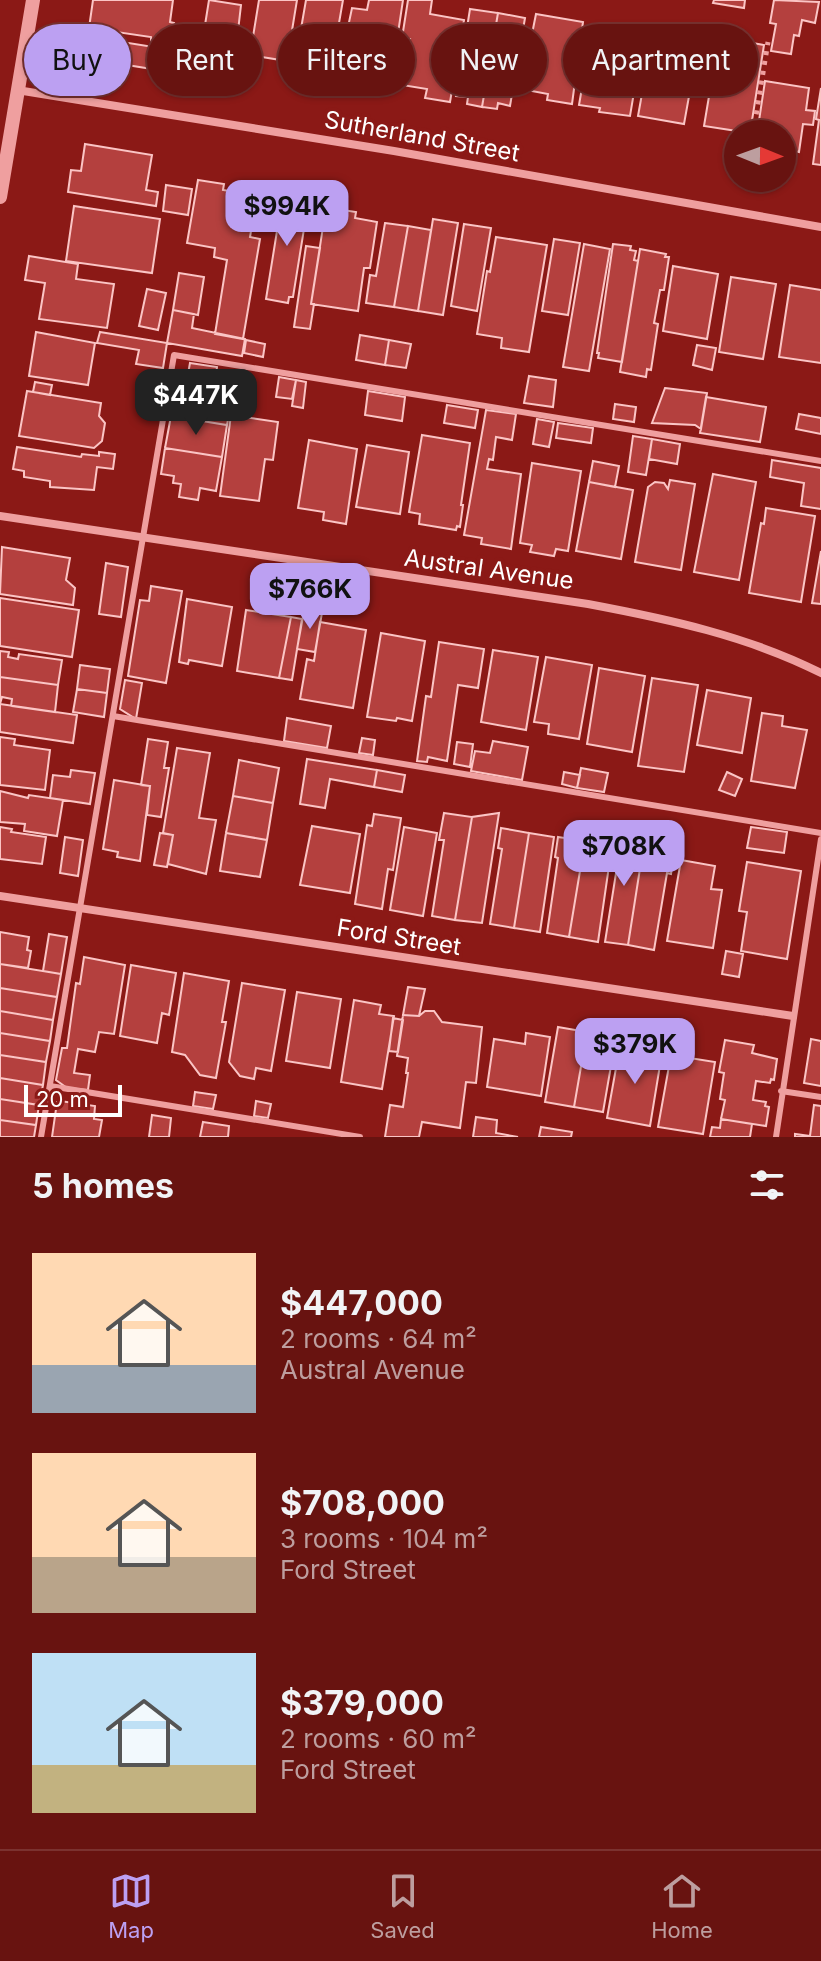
<!DOCTYPE html>
<html lang="en">
<head>
<meta charset="utf-8">
<style>
  :root { --surface:#681310; --page:#70201e; --text:#f1f3f6; --muted:#bd9e9f; --line:#7b3230; --accent:#bca0f2 }
  body { margin:0; font-family:Inter,sans-serif; background:var(--page); color:var(--text); height:100vh; display:flex; flex-direction:column; font-size:30px; white-space:nowrap }
  * { box-sizing:border-box; margin:0 }
  p { font-size:26px; color:var(--muted) }
  .icon { flex:none; width:44px; height:44px; fill:none; stroke:currentColor; stroke-width:2; stroke-linecap:round; stroke-linejoin:round }
  .map { position:relative; height:1137px; overflow:hidden }
  .panel { display:flex; flex-direction:column; background:var(--surface); flex:1 }
  .panel>* { flex:none }
  .guide { position:absolute; left:24px; top:24px; width:774px; height:72px; display:flex; gap:16px }
  .needle { width:52px; rotate:91deg }
  .fabs { position:absolute; left:724px; top:120px; display:grid; gap:16px }
  .fabs a { display:grid; place-items:center; width:72px; height:72px; border-radius:50%; background:var(--surface); box-shadow:0 2px 6px #0004,0 0 0 2px var(--line); font-size:40px }
  .scale { position:absolute; left:24px; bottom:20px; width:98px; box-sizing:border-box; padding-left:8px; border:4px solid #fff; border-top:0; font-size:22px; line-height:28px; white-space:nowrap; color:#fff; -webkit-text-stroke:6px #8b1916; paint-order:stroke }
  .price { position:absolute; translate:-50% -68px; padding:0 18px; border-radius:16px; background:var(--accent); color:#111; font-size:26px; line-height:52px; filter:drop-shadow(0 2px 4px #0008) }
  .price::after { content:''; position:absolute; left:50%; top:48px; width:24px; height:18px; margin-left:-12px; background:inherit; clip-path:polygon(0 0,100% 0,50% 100%) }
  .price.active { background:#222; color:#fff }
  ul { padding:0; list-style:none }
  li { display:flex; align-items:center; gap:24px; height:200px; padding:0 32px }
  li span { display:grid; place-items:center; flex:none; width:224px; height:160px; border-radius:0px; color:#555 }
  li>.icon { margin-inline-start:auto }
  span .icon { width:96px; height:96px; fill:#fffc; stroke-width:1 }
  li b { font-size:34px }
  h2 { display:flex; justify-content:space-between; align-items:center; height:96px; padding:0 32px; font-size:34px }
  .chip { padding:0 28px; border-radius:36px; background:var(--surface); box-shadow:0 2px 6px #0004,0 0 0 2px var(--line); font-size:28px; line-height:72px }
  .chip.active { background:var(--accent); color:#111 }
  .dock { display:flex; justify-content:space-around; align-items:center; height:112px; border-top:2px solid var(--line); background:var(--surface); font-size:22px; color:var(--muted) }
  .dock a { display:grid; justify-items:center; gap:4px }
  .dock .active { color:var(--accent) }
  .map>svg:first-child { display:block }
  .building { fill:#b4403e; stroke:#fbc5c5; stroke-width:2 }
  .lines { fill:none; stroke-linecap:round; stroke-linejoin:round }
  .path { stroke:#ef9f9f; stroke-width:5; stroke-dasharray:4 6; stroke-linecap:butt }
  .service { stroke:#ef9f9f; stroke-width:6 }
  .minor { stroke:#ef9f9f; stroke-width:8 }
  .tertiary { stroke:#ef9f9f; stroke-width:14 }
  .labels { text-anchor:middle; dominant-baseline:central; stroke-width:8; stroke-linejoin:round; paint-order:stroke }
  .street-label { font-size:24px; fill:#fff; stroke:#8b1916 }
</style>
</head>
<body>
<div class="map">
<svg width="821" height="1137" viewBox="0 0 821 1137">
  <rect width="100%" height="100%" fill="#8b1916"/>
  <!-- building -->
  <path class="building" d="M93 0H173L170 22 174 23 170 44 151 41V37L89 28Z
    M209 0 241 5 238 31 205 25Z
    M259 0H297L287 61 250 55Z
    M306 0H343L331 69 295 63Z
    M369 0H403L391 80 341 71 342 65H340L352 8 367 10Z
    M408 0H432L430 14 464 20 450 102 425 98 427 89 402 85 410 39 402 38Z
    M714 0H745L744 8 713 3Z
    M774 0 819 2 815 23 802 20 799 36 794 35 791 54 771 51 776 24 770 23Z
    M470 9 498 13 482 107 467 104 468 97 456 96Z
    M498 13 525 18 510 106 498 103 497 109 482 107Z
    M536 14 583 22 572 104 547 100 548 94 521 89Z
    M592 30 643 39 630 116 599 112 600 108 579 105Z
    M66 33 185 52V55L204 58 200 82 188 80 189 75 102 61 101 65 62 59Z
    M719 37 764 45 750 133 704 126Z
    M649 55 695 63 684 124 638 116Z
    M765 81 809 88 806 110 815 111 813 125 803 124 799 152 782 149V134H757Z
    M821 88V165L813 164 819 120 816 119Z
    M85 144 152 155 146 190 158 192 156 206 68 192 71 170 81 171Z
    M198 180 224 184 223 190 257 196 250 237 260 239 243 339 215 334 227 260 214 257 215 248 187 243Z
    M166 185 192 189 188 215 163 211Z
    M283 194 309 198 293 297H289L288 303 266 299Z
    M74 206 160 219 152 273 66 261Z
    M336 209 356 212 355 218 377 222 370 268H364L358 311 311 304 325 214 335 215Z
    M433 219 458 223 443 315 418 311Z
    M385 223 408 226 394 307 366 303 370 275 376 276Z
    M464 224 491 228 477 311 451 306Z
    M408 226 431 230 418 311 394 307Z
    M496 237 547 245 529 352 501 348 502 338 477 334 487 271 490 272Z
    M554 239 580 243 568 315 542 311Z
    M584 244 610 249 589 371 563 367Z
    M613 244 631 246 630 250 636 251 634 260 638 261 622 362 598 358 599 353H597Z
    M306 246 320 248 311 304H314L310 329 294 327Z
    M640 249 666 254 665 257H669L664 290H660L654 323 658 324 651 370 647 369 646 377 620 372Z
    M29 256 78 264 76 279 114 284 107 328 39 319 45 283 25 280Z
    M673 266 718 274 707 339 663 331Z
    M179 273 204 277 198 315 173 310Z
    M731 277 776 284 763 359 719 352Z
    M790 285 821 290V363L779 357Z
    M147 289 166 293 158 330 139 326Z
    M173 310 194 314 192 328 245 339 242 356 167 343Z
    M36 332 95 343 88 385 29 376Z
    M100 332 167 343 163 368 136 364 139 350 97 343Z
    M360 335 389 340 385 365 356 360Z
    M246 340 265 344 263 357 244 353Z
    M389 340 411 344 406 368 385 365Z
    M697 345 716 348 712 370 693 365Z
    M190 363 217 367 213 396 232 399 227 425 171 416 175 390 180 391 181 384 186 385Z
    M529 376 556 380 553 407 524 403Z
    M279 377 296 380 292 399 276 397Z
    M296 380 306 382 303 408 292 406Z
    M35 382 52 385 50 395 33 392Z
    M665 388 707 393 701 429 695 425 652 423Z
    M27 391 101 403 99 416 105 423 102 441 94 448 19 436Z
    M368 391 405 397 402 421 365 415Z
    M706 397 766 407 760 442 700 433Z
    M615 404 636 407 634 422 613 419Z
    M447 405 478 410 475 428 444 423Z
    M486 410 516 414 512 440 496 437 493 460 489 459 487 469 521 474 511 549 481 544 482 538 464 535Z
    M799 414 821 418V434L796 429Z
    M231 415 278 422 273 460 265 459 259 501 220 496Z
    M171 416 227 425 222 457 165 448Z
    M537 419 554 422 549 447 533 444Z
    M558 423 593 428 591 443 556 438Z
    M422 435 470 443 461 505H463L460 527 457 526 456 530 419 524 420 514 409 512Z
    M633 436 652 439 646 475 628 472Z
    M652 439 680 444 677 464 649 459Z
    M309 440 357 449 346 524 323 520 324 512 298 508Z
    M367 445 409 452 400 514 356 507Z
    M17 447 81 457 82 454 99 456V452L115 454 113 469 97 467 94 490 50 487V481L24 477V471L13 469Z
    M165 448 222 457 216 491 200 488 198 500 179 497 181 484 173 483 174 476 161 474Z
    M772 460 821 468V509L801 506 804 483 770 477Z
    M593 461 619 466 615 487 589 482Z
    M532 463 581 471 568 551 556 549 554 556 530 552 532 545 520 543Z
    M713 474 756 482 739 580 694 572Z
    M670 480 695 484 681 570 635 562 648 487 655 482 664 483 668 489Z
    M589 482 633 490 621 559 576 551Z
    M766 508 815 516 801 602 749 593 761 523 764 524Z
    M2 547 70 558 66 580 75 588 73 605 0 594Z
    M821 551V604L812 603Z
    M106 563 128 567 121 617 99 614Z
    M151 586 182 591 166 683 128 676 140 600 149 601Z
    M0 598 79 610 72 657 0 646Z
    M187 599 232 607 222 666 189 660 188 664 179 662Z
    M246 610 291 617 279 678 237 671Z
    M304 611 322 613 315 652 297 649Z
    M291 617 302 619 292 680 279 678Z
    M320 622 366 630 353 708 300 699 307 659 314 661Z
    M381 633 425 641 412 721 397 718 396 721 367 717Z
    M439 642 484 649 478 688 458 685 447 761 428 757 427 762 417 761 426 696 431 697Z
    M493 650 538 657 526 730 481 722Z
    M0 651 9 652 8 657 18 659 19 654 62 660 58 685 0 677Z
    M546 657 592 665 579 739 548 734 549 724 534 722Z
    M80 665 110 669 107 693 77 689Z
    M599 668 645 676 632 752 587 744Z
    M0 677 58 685 55 712 11 706 12 699 2 697 0 704Z
    M652 678 698 685 684 772 638 766Z
    M125 680 142 683 136 719 120 709Z
    M77 689 107 693 104 717 73 712Z
    M707 690 751 698 742 753 697 745Z
    M0 704 77 715 73 743 0 732Z
    M762 713 783 716 782 726 807 730 795 788 751 781Z
    M287 718 331 726 327 748 284 741Z
    M0 737 15 739 14 745 50 750 45 790 0 785Z
    M362 738 375 740 373 755 359 753Z
    M148 739 168 742 164 768H169L161 817 147 815 150 786 141 785Z
    M493 741 528 747 522 780 471 771 475 751 490 753Z
    M457 742 473 744 470 767 454 764Z
    M177 748 210 753 199 818 216 820 206 874 168 864 173 835 163 833Z
    M307 759 377 770 374 787 330 779 325 808 300 804Z
    M239 760 279 768 273 803 233 796Z
    M581 768 608 773 604 792 577 788Z
    M71 770 95 773 90 804 50 798 53 775 70 777Z
    M377 770 405 775 402 792 374 787Z
    M564 772 580 775 577 788 562 784Z
    M727 772 742 779 735 796 719 790Z
    M114 780 150 786 140 861 117 857 118 852 103 849Z
    M0 791 28 798 29 795 63 800 57 836 24 831 25 824 0 822Z
    M233 796 273 803 267 840 226 833Z
    M444 813 472 817 455 920 432 916 444 840H439Z
    M499 813 482 923 455 920 472 817Z
    M374 814 401 818 393 870 388 869 382 909 355 904 367 825 372 826Z
    M312 826 360 834 350 893 300 885Z
    M0 827 12 829 11 832 46 837 42 864 0 859Z
    M404 827 437 833 423 916 390 910Z
    M751 827 787 832 784 853 747 848Z
    M501 828 529 833 514 928 490 924 502 849 498 848Z
    M160 833 173 835 167 867 154 865Z
    M226 833 267 840 260 877 220 871Z
    M529 833 554 837 540 932 514 928Z
    M618 833 638 836 637 842 644 843 628 945 605 942 617 867H613Z
    M65 837 83 840 78 876 60 873Z
    M558 837 585 841 569 937 547 933 558 858 555 857Z
    M657 839 676 843 671 874 667 873 654 950 628 945 644 843 656 845Z
    M585 841 616 847 613 867 609 866 598 942 569 937Z
    M681 860 715 866 711 889 722 890 713 948 667 941Z
    M747 862 801 871 787 959 741 951 747 912 739 911Z
    M0 932 29 937 27 950 31 951 28 968 0 964Z
    M49 934 67 937 61 974 43 971Z
    M726 951 743 954 739 977 722 974Z
    M84 957 125 965 114 1034 99 1032 95 1052 78 1049 74 1073 90 1075 88 1090 67 1088 56 1080 62 1048H67L76 983 80 984Z
    M0 964 61 974 57 997 0 988Z
    M131 965 176 973 169 1015 162 1013 157 1043 120 1036Z
    M184 973 229 981 222 1022H226L216 1078 200 1075 185 1055 172 1052Z
    M242 983 285 990 271 1071 256 1068 254 1079 240 1076 229 1062Z
    M408 987 425 989 419 1016 403 1015Z
    M0 988 57 997 53 1020 0 1011Z
    M297 992 341 999 330 1068 286 1061Z
    M354 1000 381 1005 379 1014 394 1016 382 1089 341 1082Z
    M0 1011 53 1020 50 1041 0 1033Z
    M425 1011H434L442 1022 482 1027 476 1083 466 1082 460 1128 422 1122 419 1137H385L390 1105 403 1107 408 1073H406L408 1058 397 1056 403 1015 419 1016Z
    M393 1018 403 1020 398 1052 389 1051Z
    M558 1027 587 1032 574 1107 545 1102Z
    M587 1032 616 1037 603 1112 574 1107Z
    M0 1033 50 1041 46 1062 0 1055Z
    M526 1033 550 1037 541 1096 487 1087 494 1039 525 1044Z
    M811 1039 821 1041V1086L804 1083Z
    M725 1040 754 1045 752 1053 777 1059 774 1080 771 1079 770 1083 756 1081 753 1100 766 1102 765 1106 769 1107 766 1126 721 1119 725 1100 720 1099 724 1073 719 1072Z
    M620 1046 662 1053 650 1126 607 1118Z
    M0 1055 46 1062 43 1085 0 1078Z
    M671 1055 715 1062 703 1134 658 1127Z
    M0 1078 43 1085 39 1105 0 1099Z
    M195 1092 216 1095 213 1109 193 1106Z
    M0 1099 39 1105 36 1125 0 1120Z
    M60 1101 95 1106 94 1119 102 1120 99 1137H52L57 1102Z
    M256 1101 271 1104 268 1118 254 1116Z
    M814 1105 821 1106V1137H795V1134L810 1136Z
    M152 1115 171 1118 169 1137H149Z
    M476 1117 497 1120 496 1133 518 1137H473Z
    M721 1119 752 1124 750 1137H710L712 1127 720 1128Z
    M0 1120 36 1125 34 1137H0Z
    M203 1122 229 1126 228 1137H200Z
    M541 1127 572 1132 571 1137H539Z"/>
  <g class="lines">
    <!-- path -->
    <path class="path" d="M753 134 768 42
      M745 179V178"/>
    <!-- service -->
    <path class="service" d="M113 716 821 833
      M50 1086 360 1137
      M781 1091 821 1097
      M41 1137 174 355 821 461
      M776 1137 821 839"/>
    <!-- minor -->
    <path class="minor" d="M17 90 394 151 821 227
      M0 516 588 604C668 619 748 636 821 673
      M0 896 793 1016"/>
    <!-- tertiary -->
    <path class="tertiary" d="M0 197 33 0"/>
  </g>
  <g class="labels">
    <!-- street labels -->
    <g class="street-label">
      <text transform="translate(422 136) rotate(10)">Sutherland Street</text>
      <text transform="translate(489 569) rotate(8)">Austral Avenue</text>
      <text transform="translate(399 937) rotate(9)">Ford Street</text>
    </g>
  </g>
</svg>
<div class="fabs">
<a><svg class="needle" viewBox="-14 -14 28 28"><path d="M0-13l5 13h-10z" fill="#e53935"/><path d="M0 13l5-13h-10z" fill="#bd9e9f"/></svg></a>
</div>
<div class="scale">20 m</div>
<b class="price" style="left:287px;top:248px">$994K</b>
<b class="price active" style="left:196px;top:437px">$447K</b>
<b class="price" style="left:310px;top:631px">$766K</b>
<b class="price" style="left:624px;top:888px">$708K</b>
<b class="price" style="left:635px;top:1086px">$379K</b>
<div class="guide">
<a class="chip active">Buy</a>
<a class="chip">Rent</a>
<a class="chip">Filters</a>
<a class="chip">New</a>
<a class="chip">Apartment</a>
</div>
</div>
<section class="panel">
<h2>5 homes<svg class="icon" aria-label="filters" viewBox="0 0 24 24"><path d="M4 7h16M4 17h16"/><circle cx="9" cy="7" r="2"/><circle cx="15" cy="17" r="2"/></svg></h2>
<ul>
<li><span style="background:linear-gradient(#ffd9b3 70%,#9aa5b1 0)"><svg class="icon" aria-label="home" viewBox="0 0 24 24"><path d="M3 11l9-7 9 7M6 9v11h12V9"/></svg></span><div><b>$447,000</b><p>2 rooms · 64 m²</p><p>Austral Avenue</p></div></li>
<li><span style="background:linear-gradient(#ffd9b3 65%,#b9a48a 0)"><svg class="icon" aria-label="home" viewBox="0 0 24 24"><path d="M3 11l9-7 9 7M6 9v11h12V9"/></svg></span><div><b>$708,000</b><p>3 rooms · 104 m²</p><p>Ford Street</p></div></li>
<li><span style="background:linear-gradient(#bfe0f5 70%,#c2b280 0)"><svg class="icon" aria-label="home" viewBox="0 0 24 24"><path d="M3 11l9-7 9 7M6 9v11h12V9"/></svg></span><div><b>$379,000</b><p>2 rooms · 60 m²</p><p>Ford Street</p></div></li>
</ul>
</section>
<nav class="dock">
<a class="active"><svg class="icon" aria-label="map" viewBox="0 0 24 24"><path d="M3 6l6-2 6 2 6-2v14l-6 2-6-2-6 2zM9 4v14M15 6v14"/></svg>Map</a>
<a><svg class="icon" aria-label="saved" viewBox="0 0 24 24"><path d="M7 4h10v16l-5-4-5 4z"/></svg>Saved</a>
<a><svg class="icon" aria-label="home" viewBox="0 0 24 24"><path d="M3 11l9-7 9 7M6 9v11h12V9"/></svg>Home</a>
</nav>
</body>
</html>
